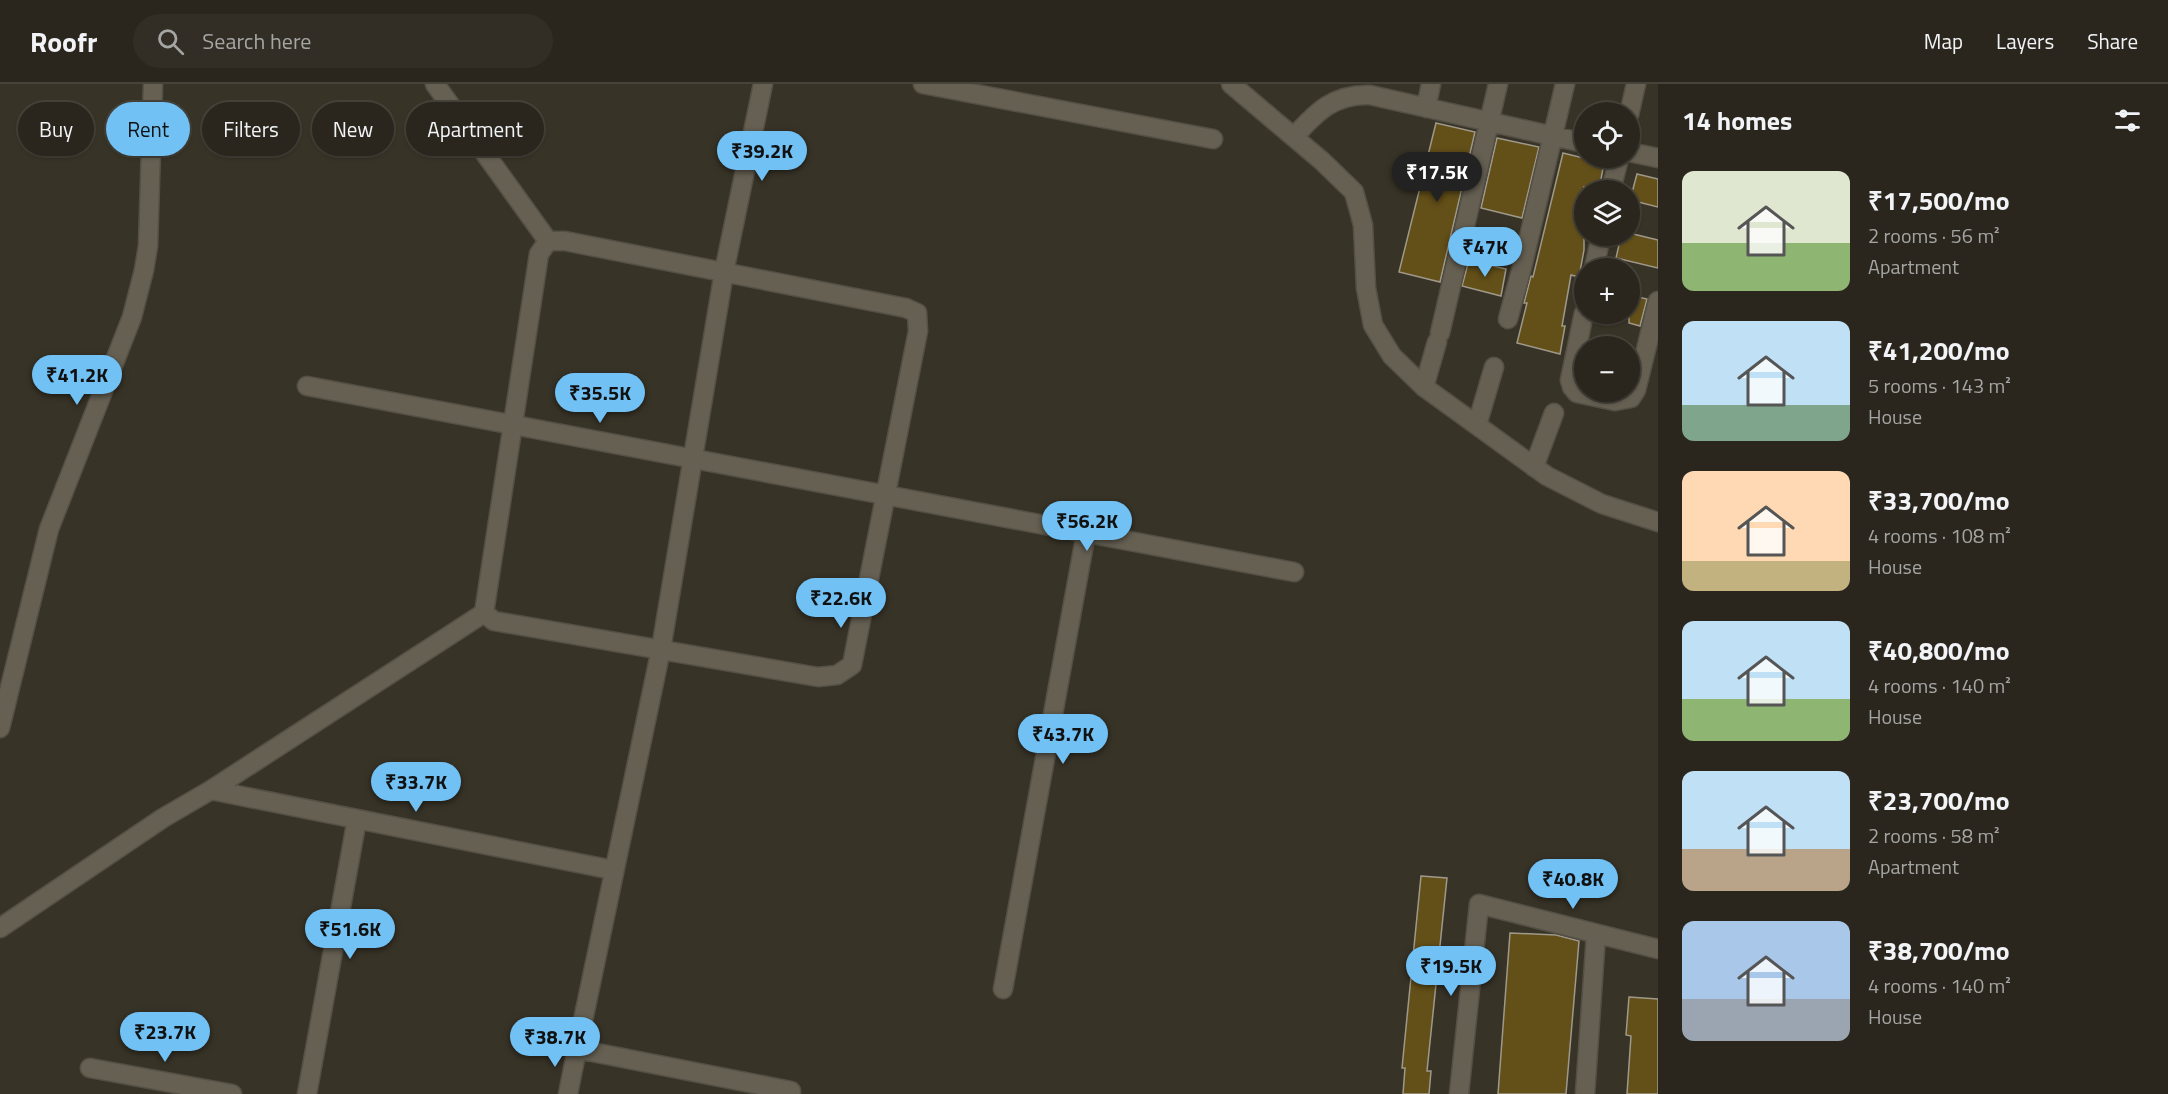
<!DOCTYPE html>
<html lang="en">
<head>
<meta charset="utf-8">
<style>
  :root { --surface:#2a261d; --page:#322e26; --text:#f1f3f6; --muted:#a5a5a4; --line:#46433b; --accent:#71c1f5 }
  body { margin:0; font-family:"Titillium Web",sans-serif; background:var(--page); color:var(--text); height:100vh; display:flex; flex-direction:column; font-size:22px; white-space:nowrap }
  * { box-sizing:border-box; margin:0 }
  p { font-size:20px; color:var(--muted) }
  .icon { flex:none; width:33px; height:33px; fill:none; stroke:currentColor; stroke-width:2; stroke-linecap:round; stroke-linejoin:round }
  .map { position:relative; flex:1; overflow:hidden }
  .sheet { display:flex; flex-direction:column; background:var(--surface); width:510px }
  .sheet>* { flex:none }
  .top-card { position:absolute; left:18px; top:18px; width:570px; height:54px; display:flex; gap:12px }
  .buttons { position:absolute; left:1574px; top:18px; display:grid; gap:12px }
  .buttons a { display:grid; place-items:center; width:66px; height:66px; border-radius:50%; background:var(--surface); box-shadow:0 2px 4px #0004,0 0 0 2px var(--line); font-size:30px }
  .price { position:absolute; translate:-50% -51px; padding:0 14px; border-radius:21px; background:var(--accent); color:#111; font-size:20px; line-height:39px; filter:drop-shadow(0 2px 3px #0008) }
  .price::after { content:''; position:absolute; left:50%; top:36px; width:18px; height:14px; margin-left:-9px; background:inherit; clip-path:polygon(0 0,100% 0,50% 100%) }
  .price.on { background:#222; color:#fff }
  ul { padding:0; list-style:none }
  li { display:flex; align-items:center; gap:18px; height:150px; padding:0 24px }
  li span { display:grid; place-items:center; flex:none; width:168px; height:120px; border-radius:12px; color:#555 }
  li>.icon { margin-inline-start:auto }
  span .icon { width:72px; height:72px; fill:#fffc; stroke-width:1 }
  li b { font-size:26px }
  h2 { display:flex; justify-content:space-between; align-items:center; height:72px; padding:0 24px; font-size:26px }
  .pill { padding:0 21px; border-radius:27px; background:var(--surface); box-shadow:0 2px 4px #0004,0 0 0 2px var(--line); font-size:21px; line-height:54px }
  .pill.on { background:var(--accent); color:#111 }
  header { display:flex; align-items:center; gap:36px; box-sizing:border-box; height:84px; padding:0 30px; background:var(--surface); border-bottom:2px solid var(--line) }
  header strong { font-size:28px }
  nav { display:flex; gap:33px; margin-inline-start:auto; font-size:21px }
  .search { width:420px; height:54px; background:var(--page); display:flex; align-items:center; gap:15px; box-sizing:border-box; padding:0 21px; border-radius:33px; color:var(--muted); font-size:22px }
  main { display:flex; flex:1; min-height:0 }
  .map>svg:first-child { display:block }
  .building { fill:#634f18; stroke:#9f998b; stroke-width:1.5 }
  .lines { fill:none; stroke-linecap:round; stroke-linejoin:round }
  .street-casing { stroke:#545045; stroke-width:21 }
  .secondary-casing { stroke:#545045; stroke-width:21 }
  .street { stroke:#666053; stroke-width:18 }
  .secondary { stroke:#666053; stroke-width:18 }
</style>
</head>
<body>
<header>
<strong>Roofr</strong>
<div class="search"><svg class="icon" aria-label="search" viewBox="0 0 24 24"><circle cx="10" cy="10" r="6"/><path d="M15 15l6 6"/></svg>Search here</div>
<nav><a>Map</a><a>Layers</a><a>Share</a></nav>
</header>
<main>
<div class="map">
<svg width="1658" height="1010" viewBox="0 0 1658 1010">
  <rect width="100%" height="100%" fill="#383327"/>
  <!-- building -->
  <path class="building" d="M1436 39 1475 48 1440 198 1399 188Z
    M1497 54 1539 63 1522 134 1481 124Z
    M1563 69 1604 79 1599 106 1584 103V166L1579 193 1571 191 1562 242H1565L1560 270 1517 259 1527 219H1524L1531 192 1533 193Z
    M1637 90 1658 95V123L1630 116Z
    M1629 149 1658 156V184L1616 174 1621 152H1629Z
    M1469 176 1506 185 1501 212 1462 202Z
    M1629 211 1647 215 1640 242 1629 239Z
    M1421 792 1447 794 1427 987H1431L1429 1010H1403L1405 984H1402Z
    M1510 849 1556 851 1579 857 1566 1010H1498Z
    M1629 913 1658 915V1010H1627L1631 952 1626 951Z"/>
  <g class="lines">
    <defs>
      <path id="street" d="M763 0 724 188 661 565 577 965 791 1007
        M923 0 1213 55
        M1426 24 1431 0
        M1629 31 1636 0
        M1294 53C1317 27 1334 10 1370 11L1584 59
        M1629 68 1658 74
        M1611 106 1619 74
        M1594 184 1601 152
        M1584 229 1570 296 1572 303 1577 309 1615 317 1631 314 1636 306 1658 217
        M1508 235 1522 183 1565 0
        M1440 249 1498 0
        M307 302 1294 488
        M1424 303 1437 258
        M1477 341 1494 283
        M1534 383 1554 329
        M484 529 539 170 548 157
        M211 706 613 786
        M0 844 163 734 211 706 484 529 494 537 818 593 837 591 852 581 918 247 917 229 906 224 565 157H548L435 0
        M1003 905 1086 449
        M90 984 232 1010
        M307 1010 357 735
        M568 1010 577 965
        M1459 1010 1479 820 1658 865
        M1585 1010 1596 851"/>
      <path id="secondary" d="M1231 0 1322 77 1354 108 1363 141 1366 204 1373 241 1392 272 1424 303 1547 392 1602 420 1658 438
        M0 644 49 445 132 233 144 186 148 162 153 0"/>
    </defs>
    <!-- street casing -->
    <use href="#street" class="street-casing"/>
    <!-- secondary casing -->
    <use href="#secondary" class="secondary-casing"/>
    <!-- street -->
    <use href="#street" class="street"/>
    <!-- secondary -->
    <use href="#secondary" class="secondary"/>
  </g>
</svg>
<div class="buttons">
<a><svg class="icon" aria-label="locate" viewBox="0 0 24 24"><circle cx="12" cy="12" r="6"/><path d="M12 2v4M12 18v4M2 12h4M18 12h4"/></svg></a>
<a><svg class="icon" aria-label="layers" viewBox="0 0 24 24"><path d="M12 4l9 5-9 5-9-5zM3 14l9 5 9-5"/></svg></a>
<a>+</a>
<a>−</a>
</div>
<b class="price" style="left:762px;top:98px">₹39.2K</b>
<b class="price on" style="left:1437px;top:119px">₹17.5K</b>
<b class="price" style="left:1485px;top:194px">₹47K</b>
<b class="price" style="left:77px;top:322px">₹41.2K</b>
<b class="price" style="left:600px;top:340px">₹35.5K</b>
<b class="price" style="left:1087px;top:468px">₹56.2K</b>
<b class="price" style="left:841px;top:545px">₹22.6K</b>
<b class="price" style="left:1063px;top:681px">₹43.7K</b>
<b class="price" style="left:416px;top:729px">₹33.7K</b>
<b class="price" style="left:1573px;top:826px">₹40.8K</b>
<b class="price" style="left:350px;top:876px">₹51.6K</b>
<b class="price" style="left:1451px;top:913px">₹19.5K</b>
<b class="price" style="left:165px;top:979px">₹23.7K</b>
<b class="price" style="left:555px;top:984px">₹38.7K</b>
<div class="top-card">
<a class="pill">Buy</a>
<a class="pill on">Rent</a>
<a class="pill">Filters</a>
<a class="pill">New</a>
<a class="pill">Apartment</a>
</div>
</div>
<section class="sheet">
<h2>14 homes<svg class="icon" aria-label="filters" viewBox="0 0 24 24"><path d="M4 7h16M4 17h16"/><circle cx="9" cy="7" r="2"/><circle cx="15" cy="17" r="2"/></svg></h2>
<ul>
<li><span style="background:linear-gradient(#dfe7d0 60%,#8fb573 0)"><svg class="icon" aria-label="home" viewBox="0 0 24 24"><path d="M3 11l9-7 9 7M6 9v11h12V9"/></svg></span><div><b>₹17,500/mo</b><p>2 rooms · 56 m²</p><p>Apartment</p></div></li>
<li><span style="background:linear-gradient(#bfe0f5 70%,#7fa58c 0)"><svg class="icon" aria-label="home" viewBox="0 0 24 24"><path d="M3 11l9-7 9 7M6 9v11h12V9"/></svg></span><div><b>₹41,200/mo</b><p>5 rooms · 143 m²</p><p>House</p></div></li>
<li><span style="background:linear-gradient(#ffd9b3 75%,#c2b280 0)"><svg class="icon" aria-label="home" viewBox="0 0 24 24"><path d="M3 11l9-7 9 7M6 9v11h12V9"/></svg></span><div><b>₹33,700/mo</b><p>4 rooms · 108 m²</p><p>House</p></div></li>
<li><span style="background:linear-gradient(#bfe0f5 65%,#8fb573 0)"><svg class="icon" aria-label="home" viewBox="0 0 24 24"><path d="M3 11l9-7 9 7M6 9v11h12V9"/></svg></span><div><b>₹40,800/mo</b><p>4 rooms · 140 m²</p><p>House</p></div></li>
<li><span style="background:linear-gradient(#bfe0f5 65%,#b9a48a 0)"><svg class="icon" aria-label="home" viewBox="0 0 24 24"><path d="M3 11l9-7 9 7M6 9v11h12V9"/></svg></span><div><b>₹23,700/mo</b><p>2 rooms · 58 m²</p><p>Apartment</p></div></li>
<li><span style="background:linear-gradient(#a9c7e8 65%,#9aa5b1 0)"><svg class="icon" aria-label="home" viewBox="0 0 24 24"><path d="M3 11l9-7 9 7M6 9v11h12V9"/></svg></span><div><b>₹38,700/mo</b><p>4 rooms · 140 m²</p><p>House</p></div></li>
</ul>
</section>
</main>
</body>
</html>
